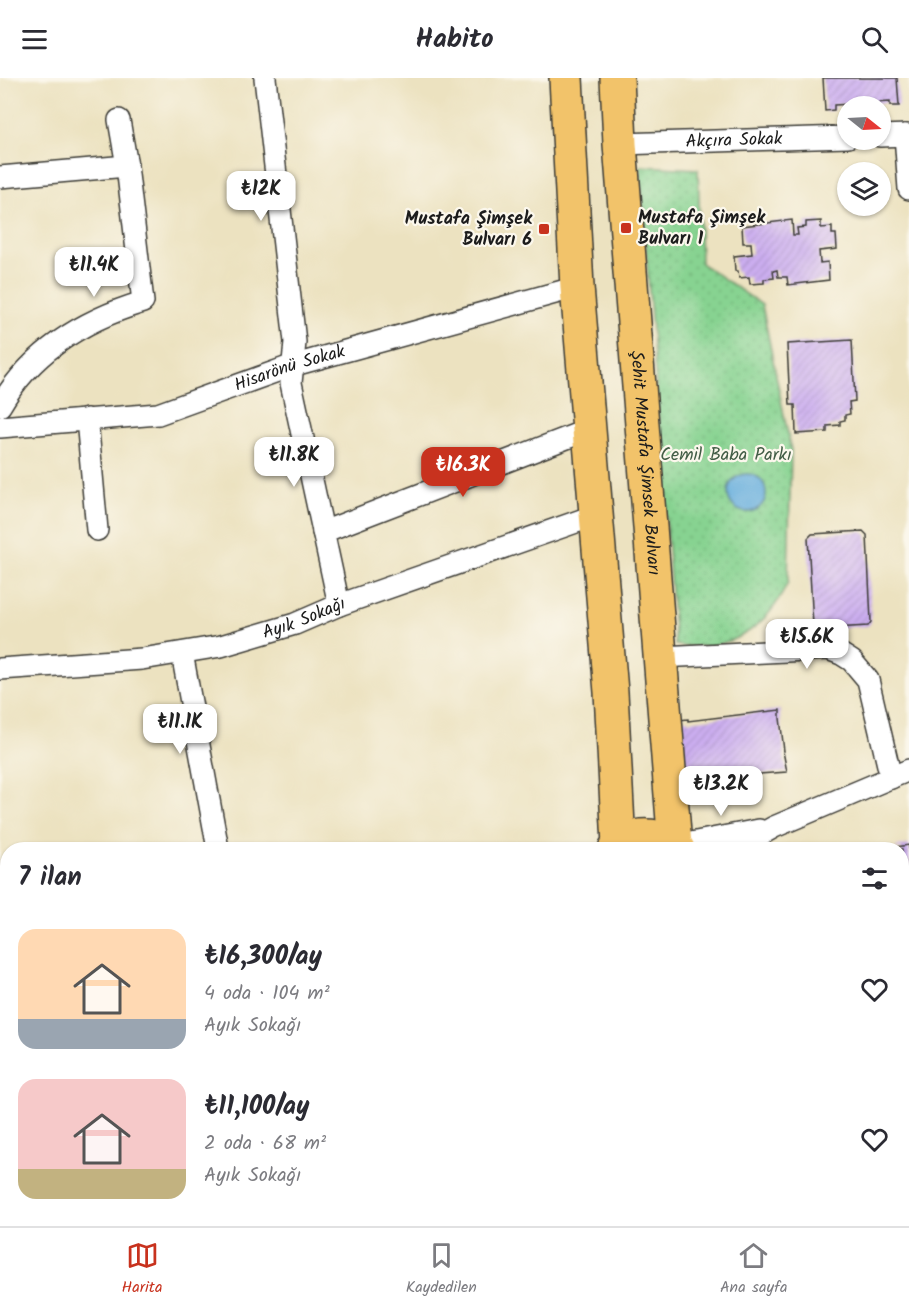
<!DOCTYPE html>
<html lang="tr">
<head>
<meta charset="utf-8">
<style>
  :root { --surface:#fff; --page:#f2f2f3; --text:#2b2b33; --muted:#7c7c81; --line:#e1e1e2; --accent:#c8321e }
  body { margin:0; font-family:Kalam,sans-serif; background:var(--page); color:var(--text); height:100vh; display:flex; flex-direction:column; font-size:22px; white-space:nowrap }
  * { box-sizing:border-box; margin:0 }
  p { font-size:20px; color:var(--muted) }
  .icon { flex:none; width:33px; height:33px; fill:none; stroke:currentColor; stroke-width:2; stroke-linecap:round; stroke-linejoin:round }
  .map { position:relative; flex:1; overflow:hidden }
  .panel { position:absolute; left:0px; top:764px; width:909px; height:386px; display:flex; flex-direction:column; background:var(--surface); border-radius:24px 24px 0 0; box-shadow:0 2px 4px #0004 }
  .panel>* { flex:none }
  .needle { width:39px; rotate:108deg }
  .controls { position:absolute; left:837px; top:18px; display:grid; gap:12px }
  .controls a { display:grid; place-items:center; width:54px; height:54px; border-radius:50%; background:var(--surface); box-shadow:0 2px 4px #0004; font-size:30px }
  .price { position:absolute; translate:-50% -51px; padding:0 14px; border-radius:12px; background:#fff; color:#222; font-size:20px; line-height:39px; filter:drop-shadow(0 2px 3px #0008) }
  .price::after { content:''; position:absolute; left:50%; top:36px; width:18px; height:14px; margin-left:-9px; background:inherit; clip-path:polygon(0 0,100% 0,50% 100%) }
  .price.current { background:var(--accent); color:#fff }
  ul { padding:0; list-style:none }
  li { display:flex; align-items:center; gap:18px; height:150px; padding:0 18px }
  li span { display:grid; place-items:center; flex:none; width:168px; height:120px; border-radius:18px; color:#555 }
  li>.icon { margin-inline-start:auto }
  span .icon { width:72px; height:72px; fill:#fffc; stroke-width:1 }
  li b { font-size:26px }
  h2 { display:flex; justify-content:space-between; align-items:center; height:72px; padding:0 18px; font-size:26px }
  header { display:flex; justify-content:space-between; align-items:center; height:78px; padding:0 18px; background:var(--surface); font-size:27px; font-weight:700 }
  .tabs { display:flex; justify-content:space-around; align-items:center; height:84px; border-top:2px solid var(--line); background:var(--surface); font-size:16px; color:var(--muted) }
  .tabs a { display:grid; justify-items:center; gap:3px }
  .tabs .current { color:var(--accent) }
  .map>svg:first-child { display:block }
  .park { fill:url(#park-dots); stroke:#527856; stroke-width:1.5 }
  .water { fill:#66aedd; stroke:#41657c; stroke-width:1.5 }
  .building { fill:url(#building-hatch) }
  .lines { fill:none; stroke-linecap:round; stroke-linejoin:round }
  .service-casing { stroke:#3b3a35; stroke-width:14 }
  .minor-casing { stroke:#3b3a35; stroke-width:24 }
  .primary-casing { stroke:#3b3a35; stroke-width:36 }
  .service { stroke:#fff; stroke-width:10 }
  .minor { stroke:#fff; stroke-width:21 }
  .primary { stroke:#f2c36a; stroke-width:33 }
  .poi-dot { fill:#c8321e; stroke:#fbf7ec; stroke-width:2 }
  .labels { text-anchor:middle; dominant-baseline:central; stroke-width:4.5; stroke-linejoin:round; paint-order:stroke }
  .street-label { font-size:18px; fill:#1c1c1c; stroke:#fbf7ec }
  .poi-label { font-size:18px; font-weight:bold; fill:#1c1c1c; stroke:#fbf7ec; text-anchor:start }
  .park-label { font-size:18px; fill:#415c45; stroke:#fbf7ec }
</style>
</head>
<body>
<header><svg class="icon" aria-label="menu" viewBox="0 0 24 24"><path d="M4 6h16M4 12h16M4 18h16"/></svg>Habito<svg class="icon" aria-label="search" viewBox="0 0 24 24"><circle cx="10" cy="10" r="6"/><path d="M15 15l6 6"/></svg></header>
<div class="map">
<svg width="909" height="1148" viewBox="0 0 909 1148">
  <defs>
    <pattern id="park-dots" width="8" height="8" patternUnits="userSpaceOnUse" patternTransform="scale(1.5)"><rect width="8" height="8" fill="#87d391"/><path d="M2 2h.1M6 6h.1" fill="none" stroke="#74b57c" stroke-width="1.8" stroke-linecap="round"/></pattern>
    <pattern id="building-hatch" width="6" height="6" patternUnits="userSpaceOnUse" patternTransform="scale(1.5)"><rect width="6" height="6" fill="#ccaef0"/><path d="M-1 1l2-2M0 6l6-6M5 7l2-2" fill="none" stroke="#af95cd"/></pattern>
  </defs>
  <rect width="100%" height="100%" fill="#fbf7ec"/>
  <filter id="ink" filterUnits="userSpaceOnUse"><feTurbulence type="fractalNoise" baseFrequency=".0167" numOctaves="2"/><feDisplacementMap in="SourceGraphic" scale="12" xChannelSelector="R" yChannelSelector="G"/><feConvolveMatrix kernelMatrix="1 2 1 2 8 2 1 2 1" color-interpolation-filters="sRGB"/></filter>
  <filter id="wash" filterUnits="userSpaceOnUse"><feTurbulence type="fractalNoise" baseFrequency=".008" numOctaves="4" result="noise"/><feDisplacementMap in="SourceGraphic" scale="24" xChannelSelector="R" yChannelSelector="G"/><feGaussianBlur stdDeviation="1.35" result="paint"/><feColorMatrix in="noise" values="0 0 0 0 0 0 0 0 0 0 0 0 0 0 0 0 0 1.4 0 .05"/><feComposite in="paint" operator="in"/></filter>
  <g filter="url(#wash)">
    <rect width="100%" height="100%" fill="#ece2c0"/>
    <!-- park -->
    <path class="park" d="M640 88 698 91 701 185 762 227 791 372 788 504C767 552 728 575 675 567Z"/>
    <!-- water -->
    <path class="water" d="M728 415a19 19 0 1 1 38 0a19 19 0 1 1-38 0Z"/>
    <g id="blocks">
      <!-- building -->
      <path class="building" d="M823 0H897L899 28H890V24L834 27V32L825 33Z
        M792 142 793 157H798L797 150 806 149V144L821 143V150L832 149V156H836L837 171 819 173 820 185 828 184 829 202 788 207 787 199H778L777 192 773 193 774 200 764 201V205L750 206 749 199 739 200 738 193H735L734 178 752 176 751 165H743L742 148Z
        M852 262 855 323 849 324 850 336 845 337V342L840 343V347L827 348V354L796 356 795 327H790L787 266Z
        M863 453 867 457 871 544 868 548 817 551 813 547 808 460 812 456Z
        M780 632V640L784 673H783L787 694 746 697V699L726 701 725 699 685 705 686 697 679 642 688 641V643Z
        M909 767V824L902 827V771H896V769Z"/>
    </g>
  </g>
  <g filter="url(#ink)">
    <use href="#blocks" fill-opacity="0" stroke="#3b3a35" stroke-width="1.5"/>
    <g class="lines">
      <defs>
        <path id="service" d="M902 850H909"/>
        <g id="minor">
          <path d="M265 0 295 264 291 305 339 527"/>
          <path d="M905 57 909 111"/>
          <path d="M880 58 909 57"/>
          <path id="s1" d="M620 66 848 59"/>
          <path d="M0 99 127 88"/>
          <path d="M0 328C32 273 83 242 143 224L127 88 119 42"/>
          <path d="M87 341 97 452"/>
          <path id="s2" d="M0 349 158 336 291 288 577 209"/>
          <path d="M323 454 590 351"/>
          <path d="M182 575 218 771"/>
          <path d="M660 579 828 571 841 576 852 583 868 602 891 700"/>
          <path id="s3" d="M0 591 142 581 221 568 295 546 339 527 596 437"/>
          <path d="M675 768 759 752"/>
          <path d="M735 771 774 749 909 692"/>
          <path d="M0 1071 8 1067"/>
          <path d="M241 1142 243 1148"/>
          <path d="M548 1142 549 1148"/>
          <path d="M603 1142 604 1148"/>
          <path d="M374 1148 395 1142"/>
        </g>
        <g id="primary">
          <path d="M566 0 577 209 611 614 619 767"/>
          <path id="s4" d="M617 0 620 66 675 768"/>
          <path d="M615 771C632 753 661 754 678 771"/>
          <path d="M663 1142V1148"/>
          <path d="M703 1142 704 1148"/>
        </g>
      </defs>
      <!-- service casing -->
      <use href="#service" class="service-casing"/>
      <!-- minor casing -->
      <use href="#minor" class="minor-casing"/>
      <!-- primary casing -->
      <use href="#primary" class="primary-casing"/>
      <!-- service -->
      <use href="#service" class="service"/>
      <!-- minor -->
      <use href="#minor" class="minor"/>
      <!-- primary -->
      <use href="#primary" class="primary"/>
    </g>
  </g>
  <!-- markers -->
  <g class="poi-dot">
    <rect x="620" y="144" width="12" height="12" rx="3"/>
    <rect x="538" y="145" width="12" height="12" rx="3"/>
  </g>
  <g class="labels">
    <!-- street labels -->
    <g class="street-label">
      <text stroke="none"><textPath href="#s1" startOffset="114">Akçıra Sokak</textPath></text>
      <text stroke="none"><textPath href="#s2" startOffset="298">Hisarönü Sokak</textPath></text>
      <text stroke="none"><textPath href="#s4" startOffset="386">Şehit Mustafa Şimsek Bulvarı</textPath></text>
      <text stroke="none"><textPath href="#s3" startOffset="310">Ayık Sokağı</textPath></text>
    </g>
    <!-- poi labels -->
    <g class="poi-label">
      <text x="638" y="140">Mustafa Şimşek<tspan x="638" dy="21">Bulvarı 1</tspan></text>
      <text x="532" y="141" text-anchor="end">Mustafa Şimşek<tspan x="532" dy="21">Bulvarı 6</tspan></text>
    </g>
    <!-- park labels -->
    <g class="park-label">
      <text x="726" y="377">Cemil Baba Parkı</text>
    </g>
  </g>
</svg>
<div class="controls">
<a><svg class="needle" viewBox="-14 -14 28 28"><path d="M0-13l5 13h-10z" fill="#e53935"/><path d="M0 13l5-13h-10z" fill="#7c7c81"/></svg></a>
<a><svg class="icon" aria-label="layers" viewBox="0 0 24 24"><path d="M12 4l9 5-9 5-9-5zM3 14l9 5 9-5"/></svg></a>
</div>
<b class="price" style="left:261px;top:144px">₺12K</b>
<b class="price" style="left:94px;top:220px">₺11.4K</b>
<b class="price" style="left:294px;top:410px">₺11.8K</b>
<b class="price current" style="left:463px;top:420px">₺16.3K</b>
<b class="price" style="left:807px;top:592px">₺15.6K</b>
<b class="price" style="left:180px;top:677px">₺11.1K</b>
<b class="price" style="left:721px;top:739px">₺13.2K</b>
<section class="panel">
<h2>7 ilan<svg class="icon" aria-label="filters" viewBox="0 0 24 24"><path d="M4 7h16M4 17h16"/><circle cx="9" cy="7" r="2"/><circle cx="15" cy="17" r="2"/></svg></h2>
<ul>
<li><span style="background:linear-gradient(#ffd9b3 75%,#9aa5b1 0)"><svg class="icon" aria-label="home" viewBox="0 0 24 24"><path d="M3 11l9-7 9 7M6 9v11h12V9"/></svg></span><div><b>₺16,300/ay</b><p>4 oda · 104 m²</p><p>Ayık Sokağı</p></div><svg class="icon" aria-label="heart" viewBox="0 0 24 24"><path d="M12 20l-8-8c-3-5 5-10 8-4 3-6 11-1 8 4z"/></svg></li>
<li><span style="background:linear-gradient(#f6c9c9 75%,#c2b280 0)"><svg class="icon" aria-label="home" viewBox="0 0 24 24"><path d="M3 11l9-7 9 7M6 9v11h12V9"/></svg></span><div><b>₺11,100/ay</b><p>2 oda · 68 m²</p><p>Ayık Sokağı</p></div><svg class="icon" aria-label="heart" viewBox="0 0 24 24"><path d="M12 20l-8-8c-3-5 5-10 8-4 3-6 11-1 8 4z"/></svg></li>
</ul>
</section>
</div>
<nav class="tabs">
<a class="current"><svg class="icon" aria-label="map" viewBox="0 0 24 24"><path d="M3 6l6-2 6 2 6-2v14l-6 2-6-2-6 2zM9 4v14M15 6v14"/></svg>Harita</a>
<a><svg class="icon" aria-label="saved" viewBox="0 0 24 24"><path d="M7 4h10v16l-5-4-5 4z"/></svg>Kaydedilen</a>
<a><svg class="icon" aria-label="home" viewBox="0 0 24 24"><path d="M3 11l9-7 9 7M6 9v11h12V9"/></svg>Ana sayfa</a>
</nav>
</body>
</html>
